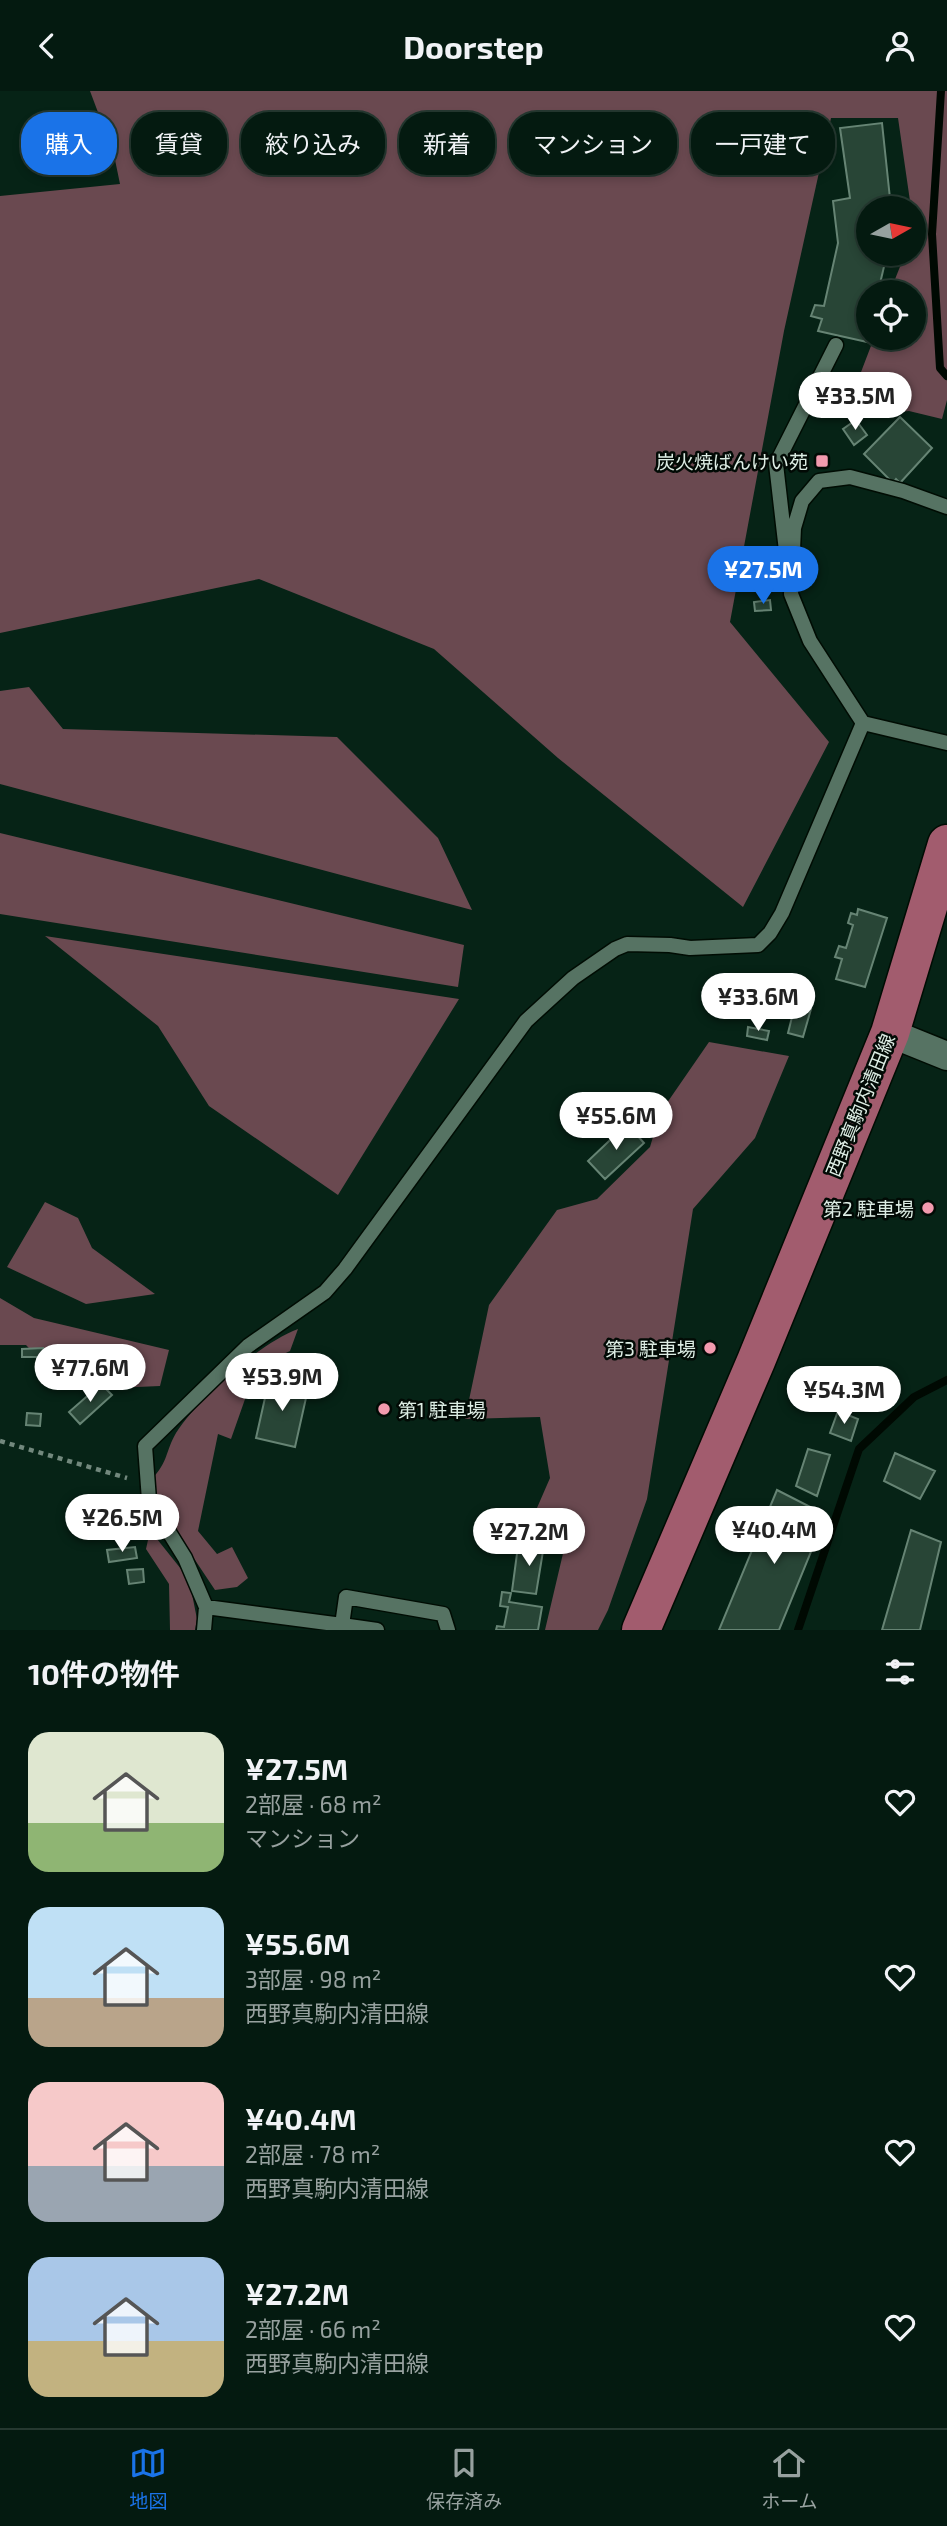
<!DOCTYPE html>
<html lang="ja">
<head>
<meta charset="utf-8">
<style>
  :root { --surface:#041a10; --page:#12271e; --text:#f1f3f6; --muted:#97a19f; --line:#253830; --accent:#1a73e8 }
  body { margin:0; font-family:"Exo 2","Noto Sans JP",sans-serif; background:var(--page); color:var(--text); height:100vh; display:flex; flex-direction:column; font-size:26px; white-space:nowrap }
  * { box-sizing:border-box; margin:0 }
  p { font-size:23px; color:var(--muted) }
  .icon { flex:none; width:38px; height:38px; fill:none; stroke:currentColor; stroke-width:2; stroke-linecap:round; stroke-linejoin:round }
  .map { position:relative; height:1539px; overflow:hidden }
  .side { display:flex; flex-direction:column; background:var(--surface); flex:1 }
  .side>* { flex:none }
  .banner { position:absolute; left:21px; top:21px; width:906px; height:63px; display:flex; gap:14px }
  .needle { width:46px; rotate:81deg }
  .controls { position:absolute; left:856px; top:105px; display:grid; gap:14px }
  .controls a { display:grid; place-items:center; width:70px; height:70px; border-radius:50%; background:var(--surface); box-shadow:0 4px 10px #0003,0 0 0 2px var(--line); font-size:35px }
  .price { position:absolute; translate:-50% -60px; padding:0 16px; border-radius:24px; background:#fff; color:#222; font-size:23px; line-height:46px; filter:drop-shadow(0 2px 4px #0008) }
  .price::after { content:''; position:absolute; left:50%; top:42px; width:21px; height:16px; margin-left:-10px; background:inherit; clip-path:polygon(0 0,100% 0,50% 100%) }
  .price.selected { background:var(--accent); color:#fff }
  ul { padding:0; list-style:none }
  li { display:flex; align-items:center; gap:21px; height:175px; padding:0 28px }
  li span { display:grid; place-items:center; flex:none; width:196px; height:140px; border-radius:21px; color:#555 }
  li>.icon { margin-inline-start:auto }
  span .icon { width:84px; height:84px; fill:#fffc; stroke-width:1 }
  li b { font-size:30px }
  h2 { display:flex; justify-content:space-between; align-items:center; height:84px; padding:0 28px; font-size:30px }
  .chip { padding:0 24px; border-radius:28px; background:var(--surface); box-shadow:0 4px 10px #0003,0 0 0 2px var(--line); font-size:24px; line-height:63px }
  .chip.selected { background:var(--accent); color:#fff }
  header { display:flex; justify-content:space-between; align-items:center; height:91px; padding:0 28px; background:var(--surface); font-size:32px; font-weight:700 }
  .tabs { display:flex; justify-content:space-around; align-items:center; height:98px; border-top:2px solid var(--line); background:var(--surface); font-size:19px; color:var(--muted) }
  .tabs a { display:grid; justify-items:center; gap:4px }
  .tabs .selected { color:var(--accent) }
  .map>svg:first-child { display:block }
  .forest { fill:#6a4950 }
  .lines { fill:none; stroke-linecap:round; stroke-linejoin:round }
  .stream { stroke:#000902; stroke-width:8 }
  .building { fill:#284536; stroke:#668474; stroke-width:2 }
  .lane-casing { stroke:#000c03; stroke-width:17 }
  .street-casing { stroke:#000c03; stroke-width:31 }
  .primary-casing { stroke:#000c03; stroke-width:41 }
  .path { stroke:#72887d; stroke-width:4.5; stroke-dasharray:5 5; stroke-linecap:butt }
  .lane { stroke:#567363; stroke-width:14 }
  .street { stroke:#567363; stroke-width:28 }
  .primary { stroke:#a25c6e; stroke-width:38 }
  .poi-dot { fill:#f29aae; stroke:#020a05; stroke-width:2.5 }
  .labels { text-anchor:middle; dominant-baseline:central; stroke-width:5; stroke-linejoin:round; paint-order:stroke }
  .poi-label { font-size:19px; fill:#ddede4; stroke:#020a05; text-anchor:end }
  .street-label { font-size:19px; fill:#ddede4; stroke:#020a05 }
</style>
</head>
<body>
<header><svg class="icon" aria-label="back" viewBox="0 0 24 24"><path d="M15 5l-7 7 7 7"/></svg>Doorstep<svg class="icon" aria-label="person" viewBox="0 0 24 24"><circle cx="12" cy="8" r="4"/><path d="M4 21q1-7 8-7t8 7"/></svg></header>
<div class="map">
<svg width="947" height="1539" viewBox="0 0 947 1539">
  <rect width="100%" height="100%" fill="#062316"/>
  <!-- forest -->
  <path class="forest" d="M90 0H947V309L942 328 909 320 878 323 853 302 874 247H914V201H890L905 163H914V117H911L898 27H831L784 240 730 531 829 651 743 816 558 667 434 558 259 488 0 542V105L120 93 114 64Z
    M29 596 63 638 337 646 438 747 472 819 0 693V600Z
    M0 742 464 854 458 896 0 823Z
    M45 845 459 908 338 1104 209 1015 158 935Z
    M709 951 789 965 755 1047 693 1118 647 1408 608 1519 598 1539H545L565 1454 530 1433 550 1387 540 1326 465 1328 489 1214 557 1119 597 1108 650 1056 660 1022Z
    M45 1111 78 1127 92 1157 155 1203 86 1213 7 1176Z
    M0 1207 34 1227 169 1259 160 1295 69 1299 26 1254H0Z
    M298 1238 290 1260 269 1270 279 1278 281 1288 250 1294 231 1348 218 1343 198 1440 217 1463 232 1456 248 1487 237 1496 215 1499 177 1442 165 1431 151 1389C169 1370 165 1361 176 1342 200 1306 258 1253 298 1238Z
    M157 1448 189 1488 197 1528 195 1539H170L169 1493 146 1458 148 1449Z"/>
  <g class="lines">
    <!-- stream -->
    <path class="stream" d="M941 0 932 143 940 277 947 285
      M798 1539 859 1358 914 1306 947 1289"/>
  </g>
  <!-- building -->
  <path class="building" d="M882 32 891 117H868V163H887L878 201H868L867 251 818 240 822 228 811 225 815 214 824 215 838 152 833 110 850 107 840 37Z
    M900 326 932 357 900 392 896 388 893 392 864 363Z
    M856 329 867 344 854 354 843 338Z
    M770 509 771 519 755 520 754 511Z
    M858 818 887 827 865 896 836 888 842 868 835 866 839 855 846 857 853 834 848 832 851 822 857 824Z
    M748 901 791 911 788 926 745 916Z
    M795 914 811 918 803 946 788 942Z
    M748 936 769 940 767 949 747 945Z
    M627 1033 644 1052 605 1088 588 1070Z
    M43 1257V1266H22V1258Z
    M269 1289 308 1298 295 1356 256 1347Z
    M101 1293 112 1304 80 1333 69 1321Z
    M838 1320 858 1328 851 1350 830 1342Z
    M27 1322 41 1323 40 1335 26 1334Z
    M808 1358 830 1364 817 1405 796 1395Z
    M895 1362 935 1380 920 1408 884 1390Z
    M777 1399 826 1424 779 1539H719Z
    M911 1439 941 1451 920 1539H882Z
    M535 1450 550 1452 549 1460H543L536 1503 512 1500 518 1455 534 1457Z
    M135 1456 137 1467 109 1471 107 1459Z
    M143 1478 144 1491 129 1493 127 1479Z
    M502 1501 511 1502 509 1511 542 1516 538 1539H496L497 1535 504 1536 508 1516 500 1515Z"/>
  <g class="lines">
    <defs>
      <path id="lane" d="M947 416 903 400 850 386 819 390 802 410 794 437 791 503 810 550 863 632 947 652
        M786 460 776 373 836 254
        M206 1516 342 1534
        M204 1539 206 1516 185 1467 149 1409 145 1355 248 1255 325 1201 345 1178 526 930 573 887 615 858 627 853 670 854 690 857 758 854 770 842 782 822 863 632
        M377 1539 342 1534 346 1506 443 1523 448 1539"/>
      <path id="street" d="M890 942 947 965"/>
      <path id="primary" d="M641 1539 756 1270 890 942 947 753"/>
    </defs>
    <!-- lane casing -->
    <use href="#lane" class="lane-casing"/>
    <!-- street casing -->
    <use href="#street" class="street-casing"/>
    <!-- primary casing -->
    <use href="#primary" class="primary-casing"/>
    <!-- path -->
    <path class="path" d="M0 1350 127 1387"/>
    <!-- lane -->
    <use href="#lane" class="lane"/>
    <!-- street -->
    <use href="#street" class="street"/>
    <!-- primary -->
    <use href="#primary" class="primary"/>
  </g>
  <!-- markers -->
  <g class="poi-dot">
    <rect x="815" y="363" width="14" height="14" rx="3.5"/>
    <circle cx="928" cy="1117" r="7"/>
    <circle cx="710" cy="1257" r="7"/>
    <circle cx="384" cy="1318" r="7"/>
  </g>
  <g class="labels">
    <!-- poi labels -->
    <g class="poi-label">
      <text x="808" y="370">炭火焼ばんけい苑</text>
      <text x="914" y="1117">第2 駐車場</text>
      <text x="696" y="1257">第3 駐車場</text>
      <text x="398" y="1318" text-anchor="start">第1 駐車場</text>
    </g>
    <!-- street labels -->
    <g class="street-label">
      <text transform="translate(860 1014) rotate(-68)">西野真駒内清田線</text>
    </g>
  </g>
</svg>
<div class="controls">
<a><svg class="needle" viewBox="-14 -14 28 28"><path d="M0-13l5 13h-10z" fill="#e53935"/><path d="M0 13l5-13h-10z" fill="#97a19f"/></svg></a>
<a><svg class="icon" aria-label="locate" viewBox="0 0 24 24"><circle cx="12" cy="12" r="6"/><path d="M12 2v4M12 18v4M2 12h4M18 12h4"/></svg></a>
</div>
<b class="price" style="left:855px;top:341px">¥33.5M</b>
<b class="price selected" style="left:763px;top:515px">¥27.5M</b>
<b class="price" style="left:758px;top:942px">¥33.6M</b>
<b class="price" style="left:616px;top:1061px">¥55.6M</b>
<b class="price" style="left:90px;top:1313px">¥77.6M</b>
<b class="price" style="left:282px;top:1322px">¥53.9M</b>
<b class="price" style="left:844px;top:1335px">¥54.3M</b>
<b class="price" style="left:122px;top:1463px">¥26.5M</b>
<b class="price" style="left:774px;top:1475px">¥40.4M</b>
<b class="price" style="left:529px;top:1477px">¥27.2M</b>
<div class="banner">
<a class="chip selected">購入</a>
<a class="chip">賃貸</a>
<a class="chip">絞り込み</a>
<a class="chip">新着</a>
<a class="chip">マンション</a>
<a class="chip">一戸建て</a>
</div>
</div>
<section class="side">
<h2>10件の物件<svg class="icon" aria-label="filters" viewBox="0 0 24 24"><path d="M4 7h16M4 17h16"/><circle cx="9" cy="7" r="2"/><circle cx="15" cy="17" r="2"/></svg></h2>
<ul>
<li><span style="background:linear-gradient(#dfe7d0 65%,#8fb573 0)"><svg class="icon" aria-label="home" viewBox="0 0 24 24"><path d="M3 11l9-7 9 7M6 9v11h12V9"/></svg></span><div><b>¥27.5M</b><p>2部屋 · 68 m²</p><p>マンション</p></div><svg class="icon" aria-label="heart" viewBox="0 0 24 24"><path d="M12 20l-8-8c-3-5 5-10 8-4 3-6 11-1 8 4z"/></svg></li>
<li><span style="background:linear-gradient(#bfe0f5 65%,#b9a48a 0)"><svg class="icon" aria-label="home" viewBox="0 0 24 24"><path d="M3 11l9-7 9 7M6 9v11h12V9"/></svg></span><div><b>¥55.6M</b><p>3部屋 · 98 m²</p><p>西野真駒内清田線</p></div><svg class="icon" aria-label="heart" viewBox="0 0 24 24"><path d="M12 20l-8-8c-3-5 5-10 8-4 3-6 11-1 8 4z"/></svg></li>
<li><span style="background:linear-gradient(#f6c9c9 60%,#9aa5b1 0)"><svg class="icon" aria-label="home" viewBox="0 0 24 24"><path d="M3 11l9-7 9 7M6 9v11h12V9"/></svg></span><div><b>¥40.4M</b><p>2部屋 · 78 m²</p><p>西野真駒内清田線</p></div><svg class="icon" aria-label="heart" viewBox="0 0 24 24"><path d="M12 20l-8-8c-3-5 5-10 8-4 3-6 11-1 8 4z"/></svg></li>
<li><span style="background:linear-gradient(#a9c7e8 60%,#c2b280 0)"><svg class="icon" aria-label="home" viewBox="0 0 24 24"><path d="M3 11l9-7 9 7M6 9v11h12V9"/></svg></span><div><b>¥27.2M</b><p>2部屋 · 66 m²</p><p>西野真駒内清田線</p></div><svg class="icon" aria-label="heart" viewBox="0 0 24 24"><path d="M12 20l-8-8c-3-5 5-10 8-4 3-6 11-1 8 4z"/></svg></li>
</ul>
</section>
<nav class="tabs">
<a class="selected"><svg class="icon" aria-label="map" viewBox="0 0 24 24"><path d="M3 6l6-2 6 2 6-2v14l-6 2-6-2-6 2zM9 4v14M15 6v14"/></svg>地図</a>
<a><svg class="icon" aria-label="saved" viewBox="0 0 24 24"><path d="M7 4h10v16l-5-4-5 4z"/></svg>保存済み</a>
<a><svg class="icon" aria-label="home" viewBox="0 0 24 24"><path d="M3 11l9-7 9 7M6 9v11h12V9"/></svg>ホーム</a>
</nav>
</body>
</html>
